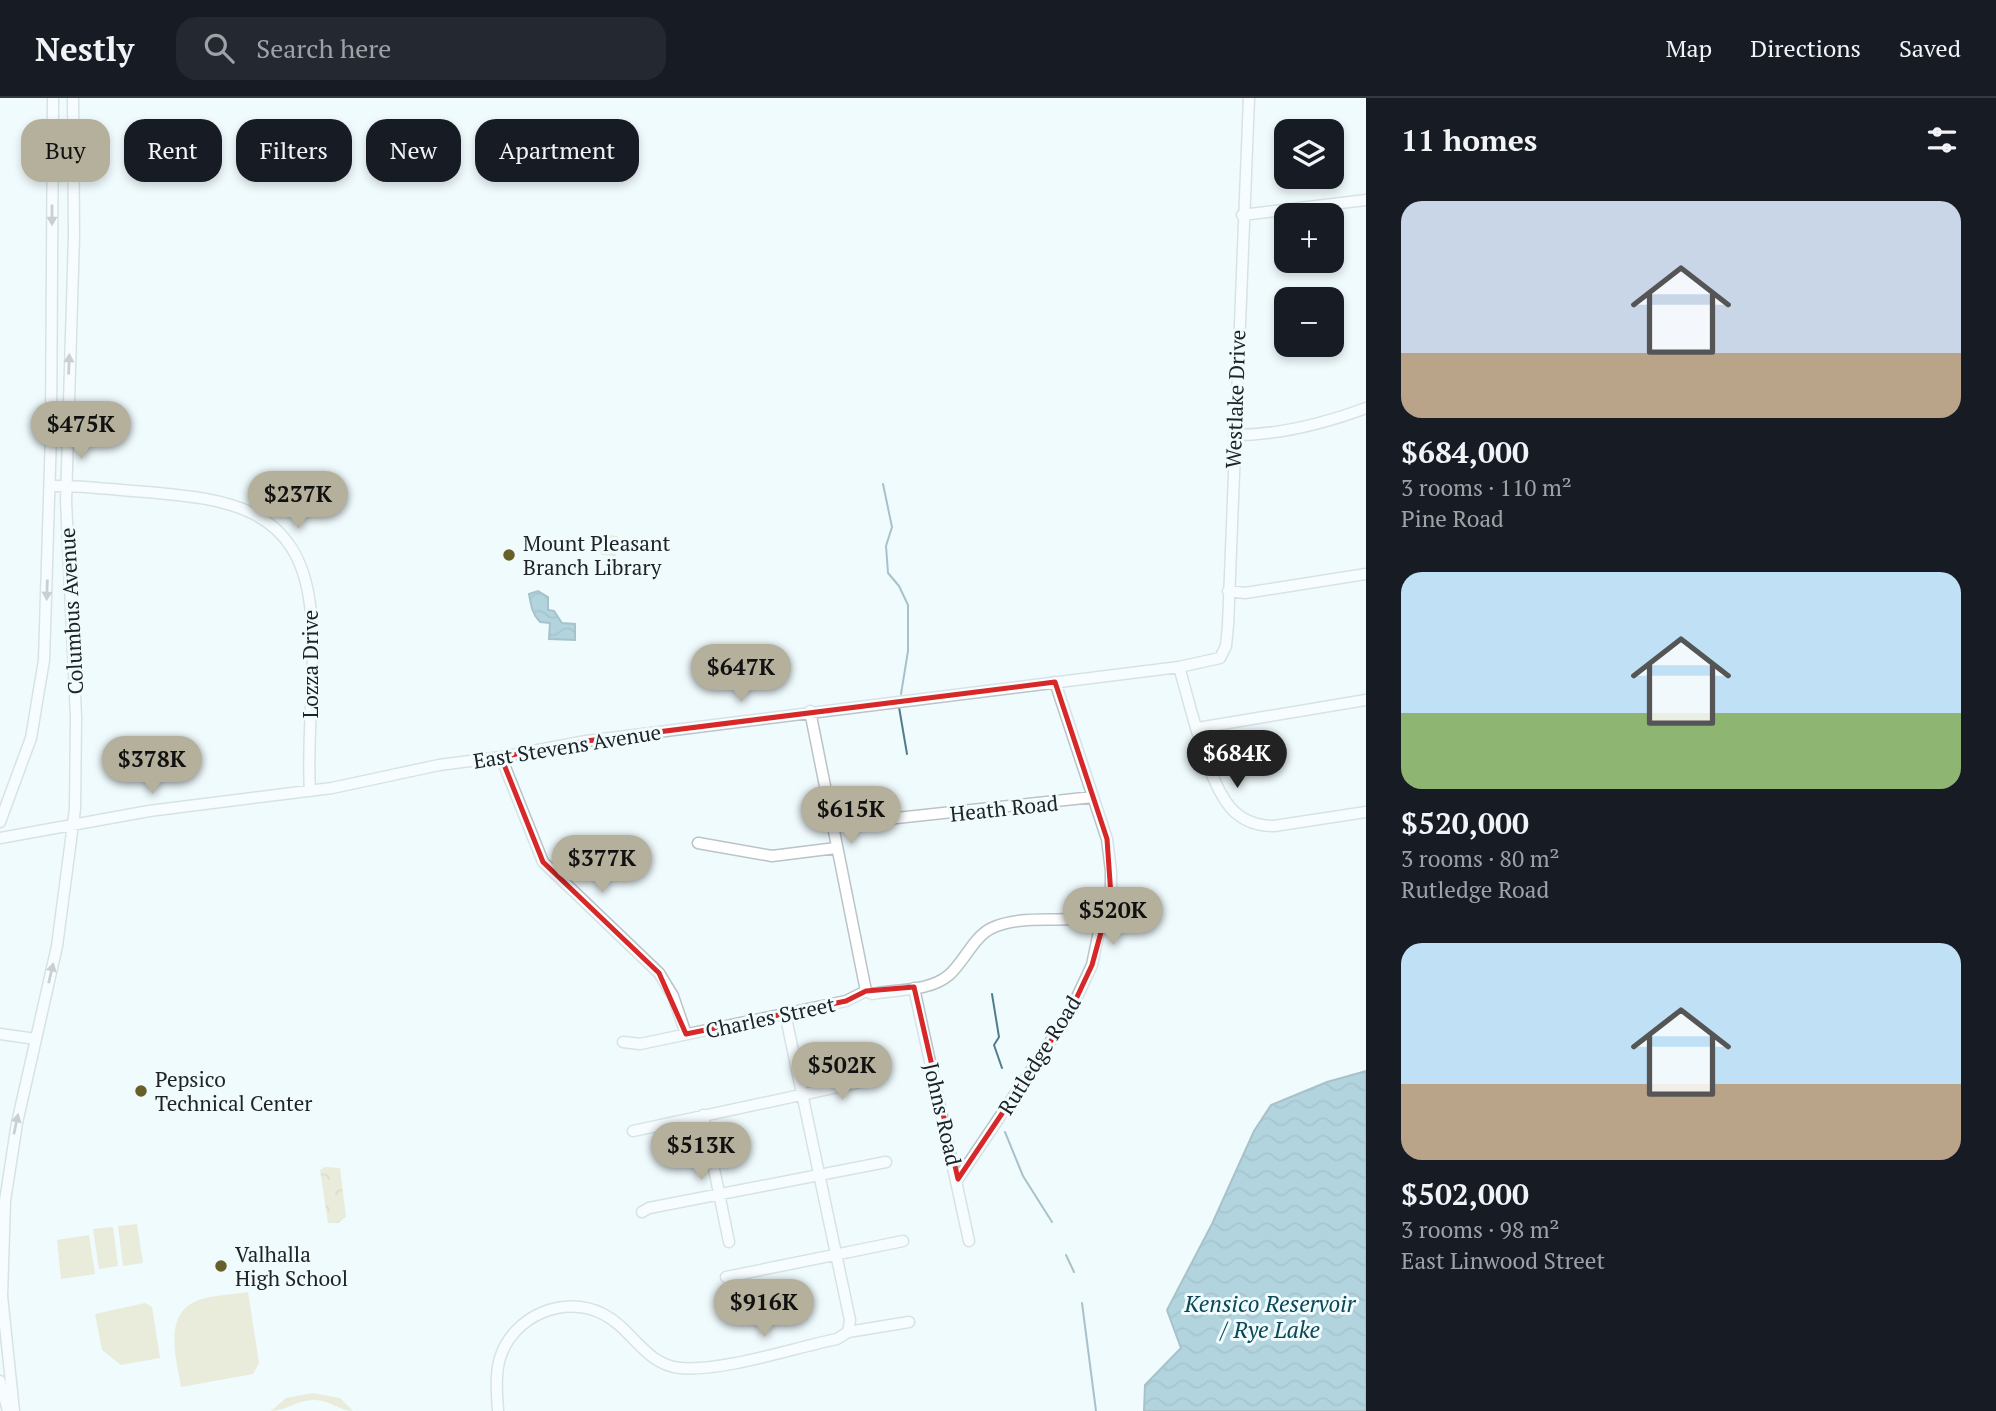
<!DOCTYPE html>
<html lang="en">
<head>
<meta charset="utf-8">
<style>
  :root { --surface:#171b24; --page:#242831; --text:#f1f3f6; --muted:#9ea1a6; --line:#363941; --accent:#b4b09b }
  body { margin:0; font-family:"PT Serif",serif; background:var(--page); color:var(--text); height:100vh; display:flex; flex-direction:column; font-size:26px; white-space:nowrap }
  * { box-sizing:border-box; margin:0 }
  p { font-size:23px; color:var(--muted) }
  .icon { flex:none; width:38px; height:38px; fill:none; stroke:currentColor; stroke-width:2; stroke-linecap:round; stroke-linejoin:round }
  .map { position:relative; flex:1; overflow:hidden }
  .sheet { display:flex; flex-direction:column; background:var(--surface); width:630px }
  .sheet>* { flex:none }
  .hud { position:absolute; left:21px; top:21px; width:665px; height:63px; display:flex; gap:14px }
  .tools { position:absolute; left:1274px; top:21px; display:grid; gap:14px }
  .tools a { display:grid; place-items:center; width:70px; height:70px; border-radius:14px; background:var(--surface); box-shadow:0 4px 10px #0003; font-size:35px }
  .price { position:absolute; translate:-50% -60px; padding:0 16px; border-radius:24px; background:var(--accent); color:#111; font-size:23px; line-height:46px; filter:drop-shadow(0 2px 4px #0008) }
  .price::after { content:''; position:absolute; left:50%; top:42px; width:21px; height:16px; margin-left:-10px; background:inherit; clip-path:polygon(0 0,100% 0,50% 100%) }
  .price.on { background:#222; color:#fff }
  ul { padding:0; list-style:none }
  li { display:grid; align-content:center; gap:14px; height:371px; padding:0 35px }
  li span { display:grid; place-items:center; height:217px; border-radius:21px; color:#555 }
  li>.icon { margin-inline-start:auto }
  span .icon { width:126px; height:126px; fill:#fffc; stroke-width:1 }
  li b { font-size:30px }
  h2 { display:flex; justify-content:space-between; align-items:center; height:84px; padding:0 35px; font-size:30px }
  .chip { padding:0 24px; border-radius:21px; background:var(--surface); box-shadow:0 4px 10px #0003; font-size:24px; line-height:63px }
  .chip.on { background:var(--accent); color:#111 }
  header { display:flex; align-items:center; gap:42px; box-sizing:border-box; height:98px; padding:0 35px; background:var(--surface); border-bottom:2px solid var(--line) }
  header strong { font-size:33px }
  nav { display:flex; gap:38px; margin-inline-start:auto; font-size:24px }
  .search { width:490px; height:63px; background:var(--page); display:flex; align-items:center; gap:18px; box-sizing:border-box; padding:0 24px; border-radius:21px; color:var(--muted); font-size:26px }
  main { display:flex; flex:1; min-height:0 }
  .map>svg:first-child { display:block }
  .park { fill:url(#park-crowns) }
  .garden { fill:#dfd8b1 }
  .water { fill:url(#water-waves); stroke:#507d8c; stroke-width:2 }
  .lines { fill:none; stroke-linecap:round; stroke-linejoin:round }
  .stream { stroke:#507d8c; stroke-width:2 }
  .minor-casing { stroke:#bac4c8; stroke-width:13 }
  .minor { stroke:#fff; stroke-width:10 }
  .oneway { fill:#9b9c9d }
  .marked { fill:none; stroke:#d62828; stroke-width:5; stroke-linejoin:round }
  .poi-dot { fill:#695f2b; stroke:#f0fbfe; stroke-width:2.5 }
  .labels { text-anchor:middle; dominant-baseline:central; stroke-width:6; stroke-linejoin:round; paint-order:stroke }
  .street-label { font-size:21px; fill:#202325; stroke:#f0fbfe }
  .poi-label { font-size:21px; fill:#202325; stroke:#f0fbfe; text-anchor:start }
  .water-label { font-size:23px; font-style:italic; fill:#0c4755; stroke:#f0fbfe }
</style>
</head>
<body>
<header>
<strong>Nestly</strong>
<div class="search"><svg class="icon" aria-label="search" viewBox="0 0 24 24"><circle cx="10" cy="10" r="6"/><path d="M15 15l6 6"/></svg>Search here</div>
<nav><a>Map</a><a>Directions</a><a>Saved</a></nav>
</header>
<main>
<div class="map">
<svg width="1366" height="1313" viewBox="0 0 1366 1313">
  <defs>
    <pattern id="park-crowns" width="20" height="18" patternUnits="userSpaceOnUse" patternTransform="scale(1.75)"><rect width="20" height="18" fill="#dfd8b1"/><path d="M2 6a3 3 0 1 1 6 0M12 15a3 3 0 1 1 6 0" fill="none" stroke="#bfb998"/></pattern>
    <pattern id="water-waves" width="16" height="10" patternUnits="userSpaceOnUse" patternTransform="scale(1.75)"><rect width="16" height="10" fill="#64a4b8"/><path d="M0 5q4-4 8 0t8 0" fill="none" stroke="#528595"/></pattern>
  </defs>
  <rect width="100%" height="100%" fill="#f0fbfe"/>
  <!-- park -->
  <path class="park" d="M595 436 618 438 616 458 602 457 595 447Z
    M325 1069 340 1070 346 1119 338 1125H328L320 1072Z"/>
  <!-- garden -->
  <path class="garden" d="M137 1126 143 1165 123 1168 118 1128Z
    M113 1129 118 1168 99 1171 93 1131Z
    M89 1137 95 1176 61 1181 57 1142Z
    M248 1194 259 1265 253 1276 181 1289C177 1262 163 1220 194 1204 208 1197 232 1197 248 1194Z
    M145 1205 152 1209 160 1260 121 1267 102 1252 95 1216Z
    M312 1295 340 1300 353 1313C340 1313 329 1302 315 1302 298 1301 286 1313 271 1313L286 1300Z"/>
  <!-- water -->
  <path class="water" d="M538 493 548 499V512L554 513 562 525 575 526V542L549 541 550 525 540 524C532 516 531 507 529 496Z
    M1366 973V1313H1144L1145 1287 1181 1250 1167 1212 1212 1126 1254 1033 1271 1007 1327 984Z"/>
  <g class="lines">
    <!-- stream -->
    <path class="stream" d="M883 386 892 429 886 448 888 475 899 488 908 507V553L901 596
      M899 609 907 656
      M992 896 999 939 994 947 1002 970
      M1005 1034 1023 1078 1052 1124
      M1066 1157 1074 1174
      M1082 1205 1096 1313"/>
    <defs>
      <path id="minor" d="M1242 117 1366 102
        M1234 337C1280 337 1323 326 1366 310
        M50 388C82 387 114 392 146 394 227 401 298 408 310 507 318 568 306 631 310 693
        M1228 493 1245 495 1366 476
        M1179 569C1190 606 1206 680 1230 709 1241 722 1257 728 1274 728L1366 714
        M810 613 866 893
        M1198 630 1366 602
        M501 659 543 764 659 875 673 898 686 936
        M0 724 31 640 44 562 51 336 53 0
        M831 727 1093 699
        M0 740 149 713 332 690 439 667 501 659 586 643 1179 569 1220 560 1226 548 1228 527 1249 0
        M698 745 772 758 836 750
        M914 890 969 1143
        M0 936 36 941
        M623 944 640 946 846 903 866 893 872 896C896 891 929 894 949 877 964 864 974 838 992 830 1026 814 1069 829 1103 814
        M703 1017 729 1144
        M633 1033 875 981
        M958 1081 1069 916 1092 867 1103 814 1111 798V773L1107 741 1055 584
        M642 1114 649 1110 886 1064
        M726 1179 903 1143
        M848 1234 909 1224
        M0 1283 8 1313
        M14 1313 2 1198 5 1103 17 1025 57 848 75 711 76 619 66 403 74 138 73 0
        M498 1313C497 1296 495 1277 500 1260 513 1218 564 1196 603 1216 633 1231 644 1266 680 1270 722 1274 793 1250 837 1241L848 1234 850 1222 785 915"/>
    </defs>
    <!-- minor casing -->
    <use href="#minor" class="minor-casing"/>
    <!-- minor -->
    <use href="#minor" class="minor"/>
  </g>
  <!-- one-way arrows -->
  <defs><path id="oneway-solid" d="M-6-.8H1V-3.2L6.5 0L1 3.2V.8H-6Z" transform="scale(1.75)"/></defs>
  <g class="oneway">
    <use href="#oneway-solid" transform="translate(52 117) rotate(90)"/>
    <use href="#oneway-solid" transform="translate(69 266) rotate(-88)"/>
    <use href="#oneway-solid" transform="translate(47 492) rotate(92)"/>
    <use href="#oneway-solid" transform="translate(51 875) rotate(-77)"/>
    <use href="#oneway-solid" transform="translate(16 1026) rotate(-78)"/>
  </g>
  <!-- marked area -->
  <path d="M0 0H1366V1313H0ZM1055 584 1107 741 1111 798 1092 867 1069 916 958 1081 914 889 866 893 846 903 686 936 659 875 543 764 501 659 586 643Z" fill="#f0fbfe" fill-opacity=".55" fill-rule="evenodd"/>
  <path class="marked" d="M1055 584 1107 741 1111 798 1092 867 1069 916 958 1081 914 889 866 893 846 903 686 936 659 875 543 764 501 659 586 643Z"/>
  <!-- markers -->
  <g class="poi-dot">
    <circle cx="509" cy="457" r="7"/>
    <circle cx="141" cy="993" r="7"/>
    <circle cx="221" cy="1168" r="7"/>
  </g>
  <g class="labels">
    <!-- street labels -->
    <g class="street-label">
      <text transform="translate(1235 301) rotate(-88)">Westlake Drive</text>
      <text transform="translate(71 513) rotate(-93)">Columbus Avenue</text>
      <text transform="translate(310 566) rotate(-90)">Lozza Drive</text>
      <text transform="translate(567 648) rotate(-9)">East Stevens Avenue</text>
      <text transform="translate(1004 710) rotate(-6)">Heath Road</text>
      <text transform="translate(770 919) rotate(-12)">Charles Street</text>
      <text transform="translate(1039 957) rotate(-58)">Rutledge Road</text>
      <text transform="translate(943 1016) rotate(77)">Johns Road</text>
    </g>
    <!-- poi labels -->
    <g class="poi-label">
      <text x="523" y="445">Mount Pleasant<tspan x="523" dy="24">Branch Library</tspan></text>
      <text x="155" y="981">Pepsico<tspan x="155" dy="24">Technical Center</tspan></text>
      <text x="235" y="1156">Valhalla<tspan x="235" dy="24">High School</tspan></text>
    </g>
    <!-- water labels -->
    <g class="water-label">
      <text x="1270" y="1205">Kensico Reservoir<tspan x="1270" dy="26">/ Rye Lake</tspan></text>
    </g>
  </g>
</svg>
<div class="tools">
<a><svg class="icon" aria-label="layers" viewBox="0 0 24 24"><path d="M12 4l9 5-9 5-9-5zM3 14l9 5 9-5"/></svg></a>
<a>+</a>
<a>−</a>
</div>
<b class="price" style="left:81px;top:363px">$475K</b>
<b class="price" style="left:298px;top:433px">$237K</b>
<b class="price" style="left:741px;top:606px">$647K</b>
<b class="price on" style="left:1237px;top:692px">$684K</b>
<b class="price" style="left:152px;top:698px">$378K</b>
<b class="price" style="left:851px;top:748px">$615K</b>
<b class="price" style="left:602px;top:797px">$377K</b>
<b class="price" style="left:1113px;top:849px">$520K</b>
<b class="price" style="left:842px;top:1004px">$502K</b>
<b class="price" style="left:701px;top:1084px">$513K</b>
<b class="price" style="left:764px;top:1241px">$916K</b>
<div class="hud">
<a class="chip on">Buy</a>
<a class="chip">Rent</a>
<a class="chip">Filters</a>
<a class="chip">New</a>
<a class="chip">Apartment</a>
</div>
</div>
<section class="sheet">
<h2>11 homes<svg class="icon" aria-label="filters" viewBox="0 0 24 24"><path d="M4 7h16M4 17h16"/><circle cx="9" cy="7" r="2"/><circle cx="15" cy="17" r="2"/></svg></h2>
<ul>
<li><span style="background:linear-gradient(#c9d6e8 70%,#b9a48a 0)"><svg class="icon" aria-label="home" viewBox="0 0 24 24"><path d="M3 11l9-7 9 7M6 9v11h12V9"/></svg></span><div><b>$684,000</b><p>3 rooms · 110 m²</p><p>Pine Road</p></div></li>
<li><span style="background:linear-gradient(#bfe0f5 65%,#8fb573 0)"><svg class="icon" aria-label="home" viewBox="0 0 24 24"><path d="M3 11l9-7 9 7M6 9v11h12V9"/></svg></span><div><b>$520,000</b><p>3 rooms · 80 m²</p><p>Rutledge Road</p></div></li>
<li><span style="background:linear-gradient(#bfe0f5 65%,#b9a48a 0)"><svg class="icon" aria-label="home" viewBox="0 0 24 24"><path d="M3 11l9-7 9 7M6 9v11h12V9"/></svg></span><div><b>$502,000</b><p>3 rooms · 98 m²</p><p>East Linwood Street</p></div></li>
</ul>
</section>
</main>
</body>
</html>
